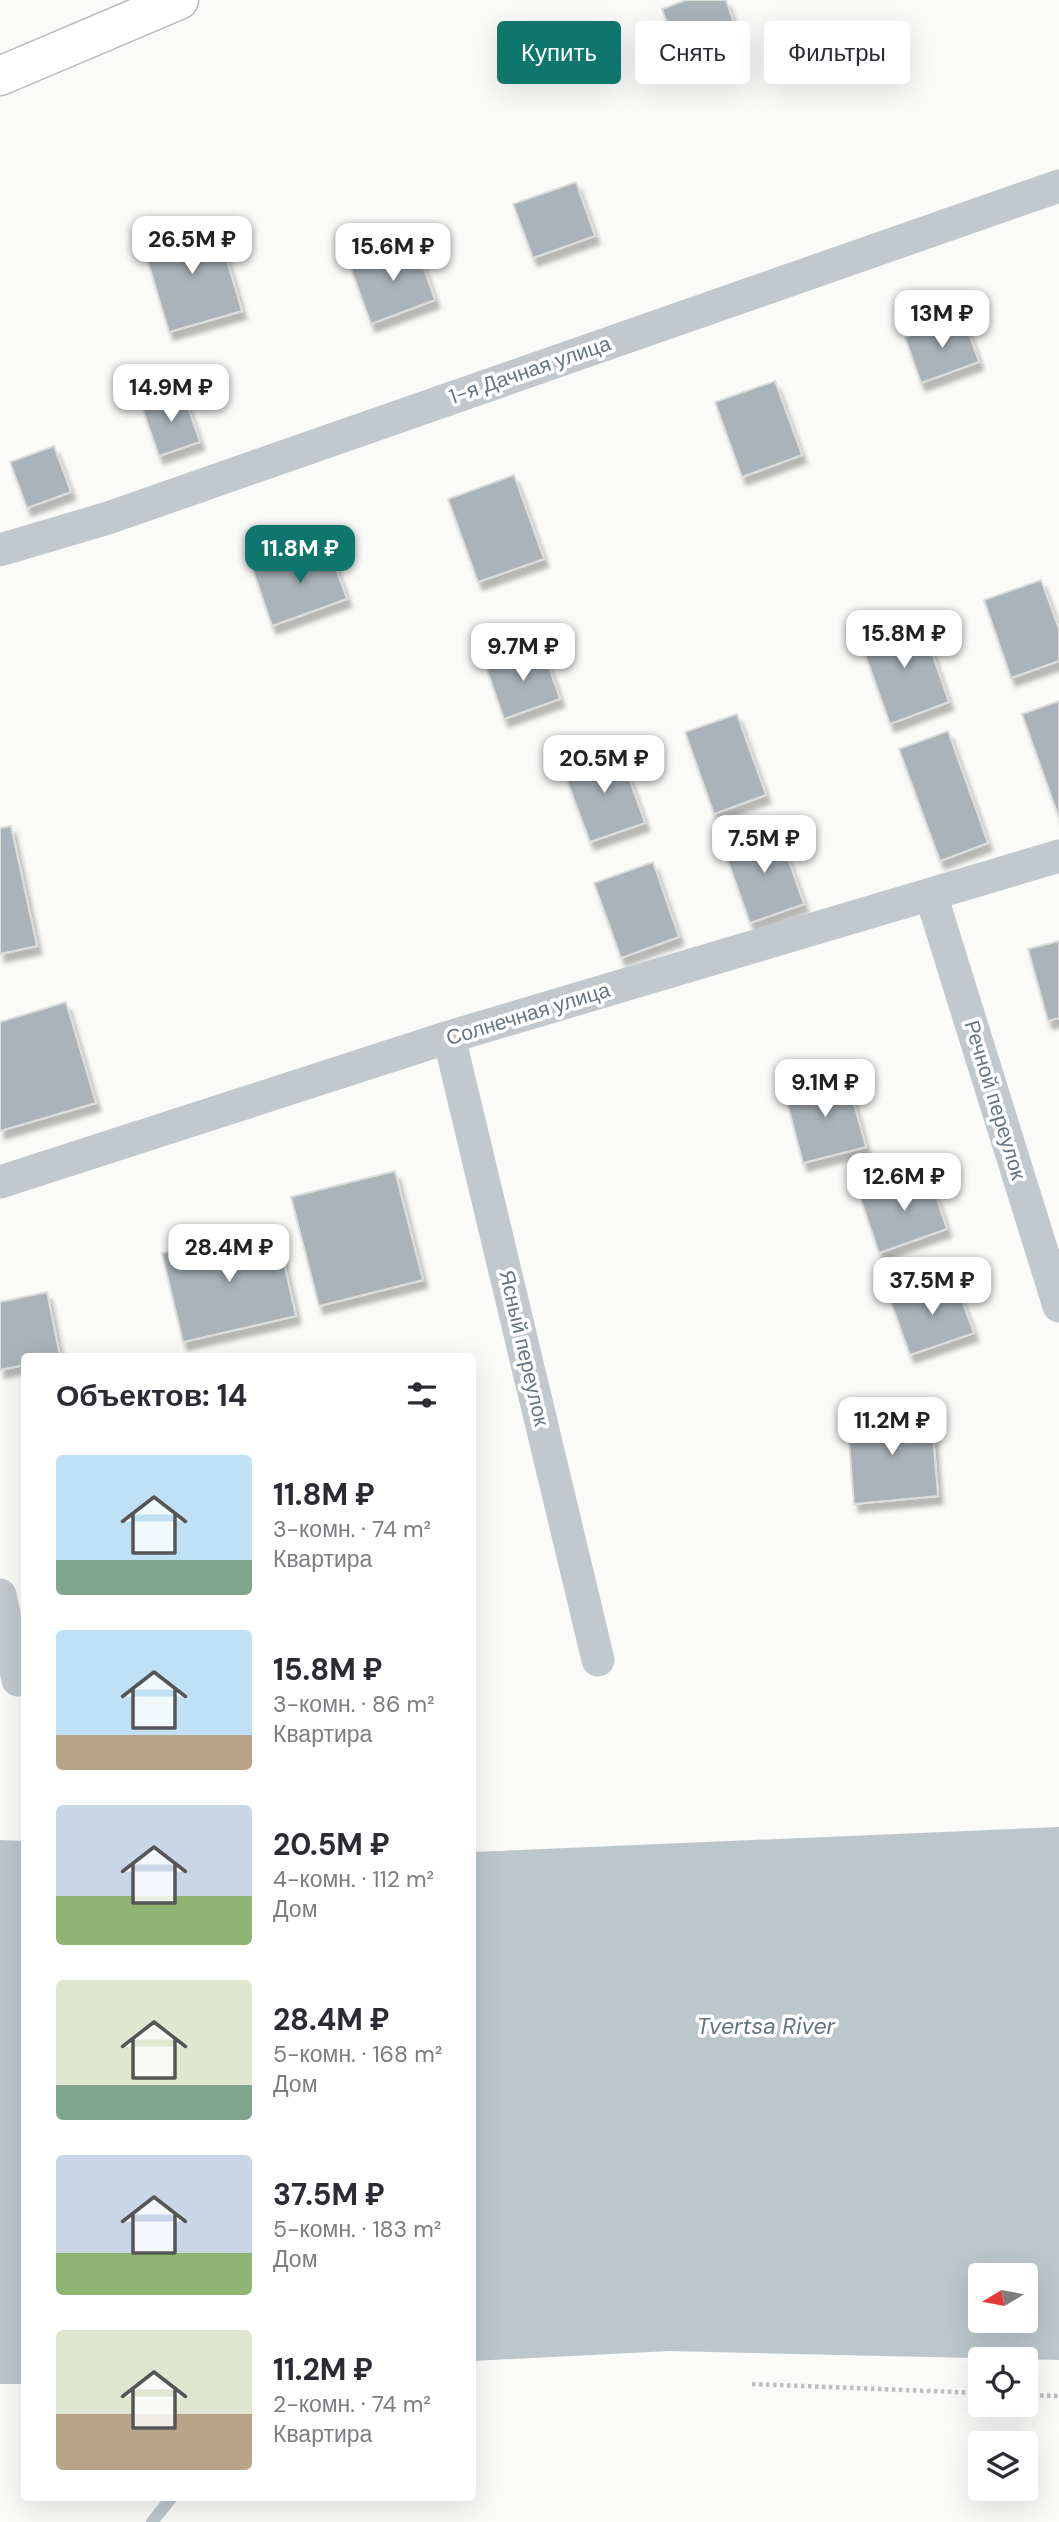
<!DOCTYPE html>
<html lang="ru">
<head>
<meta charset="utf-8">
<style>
  :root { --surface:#fff; --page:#f2f2f3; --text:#2b2b33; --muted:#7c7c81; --accent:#0f766e }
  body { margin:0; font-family:"DM Sans",sans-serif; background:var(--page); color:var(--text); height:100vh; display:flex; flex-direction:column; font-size:26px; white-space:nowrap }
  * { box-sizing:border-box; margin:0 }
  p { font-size:23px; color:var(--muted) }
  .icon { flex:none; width:38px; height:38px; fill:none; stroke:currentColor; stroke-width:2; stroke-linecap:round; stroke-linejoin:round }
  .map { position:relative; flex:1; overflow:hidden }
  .panel { position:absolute; left:21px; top:1353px; width:455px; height:1148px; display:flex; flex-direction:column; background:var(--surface); border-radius:7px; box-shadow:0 7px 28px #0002 }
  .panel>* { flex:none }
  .hud { position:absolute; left:497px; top:21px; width:457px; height:63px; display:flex; gap:14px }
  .needle { width:46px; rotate:260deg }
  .buttons { position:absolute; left:968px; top:2263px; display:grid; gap:14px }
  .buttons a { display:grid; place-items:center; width:70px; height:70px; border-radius:7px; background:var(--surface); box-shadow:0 7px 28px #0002; font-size:35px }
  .price { position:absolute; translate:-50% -60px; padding:0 16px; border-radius:14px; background:#fff; color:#222; font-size:23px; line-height:46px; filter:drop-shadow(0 2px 4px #0008) }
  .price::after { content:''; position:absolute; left:50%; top:42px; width:21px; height:16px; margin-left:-10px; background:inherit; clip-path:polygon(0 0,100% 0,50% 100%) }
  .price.selected { background:var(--accent); color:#fff }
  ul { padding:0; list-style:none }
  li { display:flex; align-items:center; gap:21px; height:175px; padding:0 35px }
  li span { display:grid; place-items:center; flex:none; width:196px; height:140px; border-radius:7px; color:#555 }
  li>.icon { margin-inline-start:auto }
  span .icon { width:84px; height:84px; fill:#fffc; stroke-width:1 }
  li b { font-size:30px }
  h2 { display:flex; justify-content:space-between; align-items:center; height:84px; padding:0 35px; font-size:30px }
  .tag { padding:0 24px; border-radius:7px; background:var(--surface); box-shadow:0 7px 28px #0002; font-size:24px; line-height:63px }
  .tag.selected { background:var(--accent); color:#fff }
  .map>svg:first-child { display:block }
  .water { fill:#bbc7cb; fill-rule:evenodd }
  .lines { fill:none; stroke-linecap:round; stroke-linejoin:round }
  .stream { stroke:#bbc7cb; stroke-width:12 }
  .building { fill:#aab3b9; stroke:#dcdcda; stroke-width:2; filter:url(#shadow) }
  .secondary-casing { stroke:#b3babf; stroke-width:41 }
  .path { stroke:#bbbfc2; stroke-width:4.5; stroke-dasharray:3.5 3.5; stroke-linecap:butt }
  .minor { stroke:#c3c8cc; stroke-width:33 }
  .secondary { stroke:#fff; stroke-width:38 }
  .labels { text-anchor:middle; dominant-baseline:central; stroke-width:7; stroke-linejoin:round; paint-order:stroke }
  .street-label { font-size:21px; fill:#657683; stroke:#fff }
  .water-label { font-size:23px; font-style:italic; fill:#60757c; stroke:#fff }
</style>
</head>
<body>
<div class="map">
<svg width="1059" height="2522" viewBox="0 0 1059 2522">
  <defs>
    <filter id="shadow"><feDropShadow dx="4.5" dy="8" stdDeviation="2" flood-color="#0004"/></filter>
  </defs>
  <rect width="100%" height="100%" fill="#fafaf8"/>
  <!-- water -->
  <path class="water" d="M1059 1827V2360L669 2351 473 2361V1852ZM980 2275H1026V2320H980Z
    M0 1840 24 1841V2384H0Z"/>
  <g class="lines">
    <!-- stream -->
    <path class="stream" d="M152 2522 172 2497"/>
  </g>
  <!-- building -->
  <path class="building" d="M686 0H726L737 32 678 53 662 9Z
    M576 182 595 236 533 258 513 204Z
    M215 220 242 311 169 332 142 242Z
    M415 243 435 300 371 324 350 266Z
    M963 316 979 362 921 383 905 337Z
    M775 381 802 455 742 477 715 402Z
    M183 393 200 442 159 456 142 407Z
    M54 446 71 492 27 508 10 462Z
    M514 475 544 559 478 582 448 499Z
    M327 544 347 599 272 626 253 570Z
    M1041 580 1059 629V661L1011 678 984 600Z
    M919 616 949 702 890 724 859 637Z
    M542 647 560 699 504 719 486 667Z
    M1059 701V818L1022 714Z
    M737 714 766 795 714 814 685 732Z
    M948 731 988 843 940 861 899 749Z
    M618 747 645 823 590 842 562 767Z
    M11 826 37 946 0 954V828Z
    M777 827 804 904 750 923 723 847Z
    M653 862 679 937 621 958 594 883Z
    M1059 941V1018L1048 1021 1028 949Z
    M66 1002 96 1103 0 1131V1022Z
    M846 1075 866 1147 803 1163 784 1091Z
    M395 1171 423 1280 319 1306 291 1197Z
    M928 1173 947 1229 879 1253 860 1197Z
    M276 1227 296 1316 183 1342 162 1253Z
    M954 1279 974 1333 910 1355 891 1302Z
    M47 1292 60 1356H24V1365L0 1370V1302Z
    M931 1411 938 1496 854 1504 847 1417Z"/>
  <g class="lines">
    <defs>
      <path id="secondary" d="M0 76 179 0"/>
    </defs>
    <!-- secondary casing -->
    <use href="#secondary" class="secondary-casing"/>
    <!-- path -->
    <path class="path" d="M752 2384 980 2393
      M1026 2395 1059 2396"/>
    <!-- minor -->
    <path class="minor" d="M0 550 108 518 1059 186
      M931 895 1059 1306
      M449 1037 598 1660
      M0 1182 449 1037 1059 856
      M0 1595 18 1680"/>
    <!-- secondary -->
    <use href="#secondary" class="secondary"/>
  </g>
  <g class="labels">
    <!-- street labels -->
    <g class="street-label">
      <text transform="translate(530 370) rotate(-19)">1-я Дачная улица</text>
      <text transform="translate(528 1014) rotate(-17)">Солнечная улица</text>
      <text transform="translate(995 1100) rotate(73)">Речной переулок</text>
      <text transform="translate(524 1348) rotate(77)">Ясный переулок</text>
    </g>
    <!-- water labels -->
    <g class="water-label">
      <text x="766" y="2026">Tvertsa River</text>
    </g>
  </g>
</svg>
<div class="buttons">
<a><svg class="needle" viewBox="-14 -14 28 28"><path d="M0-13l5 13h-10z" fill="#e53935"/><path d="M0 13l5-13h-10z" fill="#7c7c81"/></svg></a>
<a><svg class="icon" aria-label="locate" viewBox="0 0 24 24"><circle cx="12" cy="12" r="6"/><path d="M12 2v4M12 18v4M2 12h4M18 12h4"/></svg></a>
<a><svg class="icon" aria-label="layers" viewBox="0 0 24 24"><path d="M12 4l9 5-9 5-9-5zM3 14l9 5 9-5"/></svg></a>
</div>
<b class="price" style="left:192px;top:276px">26.5M ₽</b>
<b class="price" style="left:393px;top:283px">15.6M ₽</b>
<b class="price" style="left:942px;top:350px">13M ₽</b>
<b class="price" style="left:171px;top:424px">14.9M ₽</b>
<b class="price selected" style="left:300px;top:585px">11.8M ₽</b>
<b class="price" style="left:904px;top:670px">15.8M ₽</b>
<b class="price" style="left:523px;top:683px">9.7M ₽</b>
<b class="price" style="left:604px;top:795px">20.5M ₽</b>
<b class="price" style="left:764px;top:875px">7.5M ₽</b>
<b class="price" style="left:825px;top:1119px">9.1M ₽</b>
<b class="price" style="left:904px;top:1213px">12.6M ₽</b>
<b class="price" style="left:229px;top:1284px">28.4M ₽</b>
<b class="price" style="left:932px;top:1317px">37.5M ₽</b>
<b class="price" style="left:892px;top:1457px">11.2M ₽</b>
<div class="hud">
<a class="tag selected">Купить</a>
<a class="tag">Снять</a>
<a class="tag">Фильтры</a>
</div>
<section class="panel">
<h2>Объектов: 14<svg class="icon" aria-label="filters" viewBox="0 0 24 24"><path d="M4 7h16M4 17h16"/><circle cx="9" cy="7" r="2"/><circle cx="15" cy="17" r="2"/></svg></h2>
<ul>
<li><span style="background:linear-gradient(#bfe0f5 75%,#7fa58c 0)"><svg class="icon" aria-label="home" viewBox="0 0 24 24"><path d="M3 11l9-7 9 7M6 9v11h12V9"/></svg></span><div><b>11.8M ₽</b><p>3-комн. · 74 m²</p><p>Квартира</p></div></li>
<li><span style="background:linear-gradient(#bfe0f5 75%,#b9a48a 0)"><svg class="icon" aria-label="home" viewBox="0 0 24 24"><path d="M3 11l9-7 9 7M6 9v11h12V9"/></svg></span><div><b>15.8M ₽</b><p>3-комн. · 86 m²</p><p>Квартира</p></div></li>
<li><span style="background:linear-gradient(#c9d6e8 65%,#8fb573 0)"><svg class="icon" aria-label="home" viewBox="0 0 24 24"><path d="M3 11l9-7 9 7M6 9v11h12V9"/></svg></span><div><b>20.5M ₽</b><p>4-комн. · 112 m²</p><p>Дом</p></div></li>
<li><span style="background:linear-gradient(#dfe7d0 75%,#7fa58c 0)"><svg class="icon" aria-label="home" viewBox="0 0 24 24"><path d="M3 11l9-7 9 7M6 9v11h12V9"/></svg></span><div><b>28.4M ₽</b><p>5-комн. · 168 m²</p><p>Дом</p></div></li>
<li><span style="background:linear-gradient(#c9d6e8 70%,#8fb573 0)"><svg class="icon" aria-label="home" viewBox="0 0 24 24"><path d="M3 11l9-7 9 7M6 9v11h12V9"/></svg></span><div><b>37.5M ₽</b><p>5-комн. · 183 m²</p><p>Дом</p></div></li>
<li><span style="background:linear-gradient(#dfe7d0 60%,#b9a48a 0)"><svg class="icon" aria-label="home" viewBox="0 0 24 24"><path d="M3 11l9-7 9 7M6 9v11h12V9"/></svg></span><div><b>11.2M ₽</b><p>2-комн. · 74 m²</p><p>Квартира</p></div></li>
</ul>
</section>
</div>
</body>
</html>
